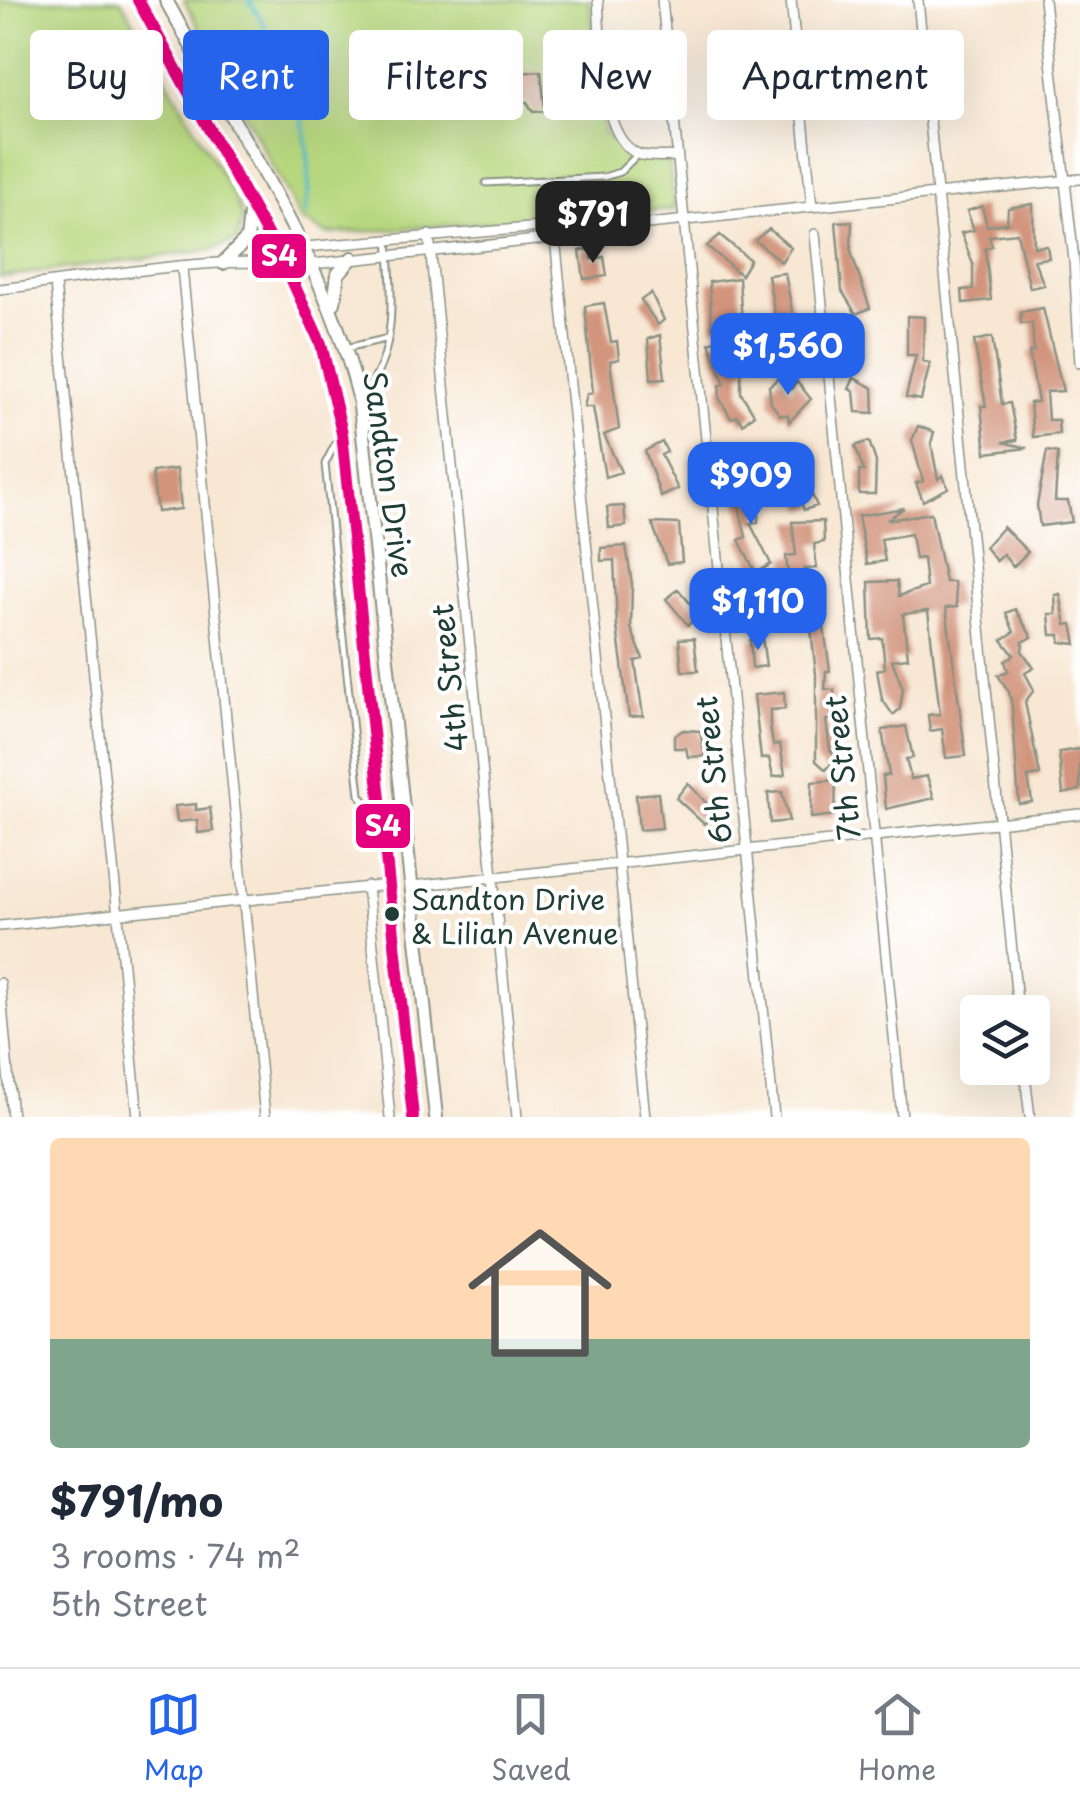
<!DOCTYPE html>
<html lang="en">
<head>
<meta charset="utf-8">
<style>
  :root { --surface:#fff; --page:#f2f2f3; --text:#1f2937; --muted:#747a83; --line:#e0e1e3; --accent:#2563eb }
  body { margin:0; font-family:"Playpen Sans",sans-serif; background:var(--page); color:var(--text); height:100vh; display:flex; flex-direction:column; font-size:38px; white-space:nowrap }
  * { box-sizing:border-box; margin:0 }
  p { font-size:32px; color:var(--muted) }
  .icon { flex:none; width:55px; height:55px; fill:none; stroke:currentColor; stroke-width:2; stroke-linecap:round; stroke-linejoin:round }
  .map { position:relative; height:1117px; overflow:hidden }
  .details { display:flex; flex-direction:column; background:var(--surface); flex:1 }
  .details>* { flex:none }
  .guide { position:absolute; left:30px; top:30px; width:1020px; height:90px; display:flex; gap:20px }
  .controls { position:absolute; left:960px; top:995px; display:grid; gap:20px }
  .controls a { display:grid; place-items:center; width:90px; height:90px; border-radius:10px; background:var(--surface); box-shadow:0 10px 40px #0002; font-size:50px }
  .price { position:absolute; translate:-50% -85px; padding:0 22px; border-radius:20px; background:var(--accent); color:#fff; font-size:32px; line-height:65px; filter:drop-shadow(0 2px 5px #0008) }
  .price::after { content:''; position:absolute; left:50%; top:60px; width:30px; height:22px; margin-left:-15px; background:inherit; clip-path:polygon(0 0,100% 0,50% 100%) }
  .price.current { background:#222; color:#fff }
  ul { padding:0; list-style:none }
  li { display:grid; align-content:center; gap:20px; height:530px; padding:0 50px }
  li+li { border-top:2px solid var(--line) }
  li span { display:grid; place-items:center; height:310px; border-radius:10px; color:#555 }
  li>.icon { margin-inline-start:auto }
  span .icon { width:180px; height:180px; fill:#fffc; stroke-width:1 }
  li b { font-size:42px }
  .chip { padding:0 35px; border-radius:10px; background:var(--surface); box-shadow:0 10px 40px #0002; font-size:35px; line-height:90px }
  .chip.current { background:var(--accent); color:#fff }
  .tabs { display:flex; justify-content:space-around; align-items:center; height:140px; border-top:2px solid var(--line); background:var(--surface); font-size:28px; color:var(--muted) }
  .tabs a { display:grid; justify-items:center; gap:5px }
  .tabs .current { color:var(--accent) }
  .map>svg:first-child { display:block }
  .green { fill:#b7d77e; stroke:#6b8a59; stroke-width:2.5 }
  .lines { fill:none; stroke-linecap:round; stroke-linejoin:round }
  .stream { stroke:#4eb9ca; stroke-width:4 }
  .building { fill:#d2947d }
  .lane-casing { stroke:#8b9284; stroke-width:9 }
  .street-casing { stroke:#8b9284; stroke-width:12 }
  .secondary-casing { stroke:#8b9284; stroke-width:16 }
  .lane { stroke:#fff; stroke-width:5 }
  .street { stroke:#fff; stroke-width:9 }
  .secondary { stroke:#fff; stroke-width:12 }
  .bus-1-casing { stroke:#fff; stroke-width:20 }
  .bus-1 { stroke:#e5007d; stroke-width:12 }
  .bus-dot { fill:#1f3d34; stroke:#fff; stroke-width:4 }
  .labels { text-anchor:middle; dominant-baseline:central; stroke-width:8; stroke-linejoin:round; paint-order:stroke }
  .bus-label { font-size:28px; fill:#1f3d34; stroke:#fff; text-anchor:start }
  .street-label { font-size:30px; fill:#1f3d34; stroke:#fff }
  .line-badge { stroke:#fff; stroke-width:4 }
  .badge-label { font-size:28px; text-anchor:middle; font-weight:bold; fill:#fff }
</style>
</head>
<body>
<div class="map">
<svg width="1080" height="1117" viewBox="0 0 1080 1117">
  <rect width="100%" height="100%" fill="#fff"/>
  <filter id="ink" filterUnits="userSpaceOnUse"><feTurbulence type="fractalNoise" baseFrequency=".01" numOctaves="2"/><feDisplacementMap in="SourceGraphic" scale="20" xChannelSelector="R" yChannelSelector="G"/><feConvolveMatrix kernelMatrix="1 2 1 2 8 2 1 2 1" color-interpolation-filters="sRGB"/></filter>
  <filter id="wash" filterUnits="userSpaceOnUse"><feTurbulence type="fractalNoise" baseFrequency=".0048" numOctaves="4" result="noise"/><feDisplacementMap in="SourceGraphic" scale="40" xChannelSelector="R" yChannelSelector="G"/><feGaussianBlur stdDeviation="2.25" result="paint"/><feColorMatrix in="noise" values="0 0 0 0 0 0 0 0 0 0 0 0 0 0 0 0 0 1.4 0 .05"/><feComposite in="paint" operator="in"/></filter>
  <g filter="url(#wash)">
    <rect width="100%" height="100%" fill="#f7e7d3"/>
    <!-- green -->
    <path class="green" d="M0 0H121L235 198 243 218 237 241 210 250 0 277Z
      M184 0H590L604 133 626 154 669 161 675 209 327 234 301 220Z"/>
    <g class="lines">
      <!-- stream -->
      <path class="stream" d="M249 0C289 62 320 139 305 214"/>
    </g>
    <g id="blocks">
      <!-- building -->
      <path class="building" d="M541 71 545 111 533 112 527 102H521L518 73Z
        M464 78 473 79 471 107 466 106V113L438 111 439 80Z
        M1033 204 1034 247 1047 246 1049 258 1034 260 1044 285 1030 288 1017 233 989 236 992 246 985 248 991 300 963 303 962 290 973 289V264L961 233 974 230 967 211 982 206 987 226 1007 223 1008 208Z
        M852 221 851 252 870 308 856 314 842 291 836 222Z
        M769 229 791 248 781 262 755 240Z
        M720 235 750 260 741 275 707 246Z
        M591 249 592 259 604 257 607 276 584 279 580 251Z
        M785 273 795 327 805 355V368H785L781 352 771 353 770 330 777 329 768 275Z
        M739 278 742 323 712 327 709 282Z
        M651 293 664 320 658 325 641 300Z
        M604 303 611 342 617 341 619 359 610 361 619 429 604 435 621 472 605 477 593 407H584L587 394 593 393 585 306Z
        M1043 308 1063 391 1046 392 1048 420H1058L1059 434 1033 437 1030 403 1038 402 1029 352 1034 351 1032 323 1021 324V312Z
        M907 316 924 317 923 361 930 363 921 400 906 397 916 355H907Z
        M858 319 861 353 846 352 843 322Z
        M734 334 747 370 741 372V393L754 414 743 424 737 416 731 418 719 398 720 385 725 384 709 343Z
        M660 335 665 378 651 379 648 339Z
        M992 337 1002 404 1010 403 1017 440 1003 442 1027 448 986 453 981 406H986L974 341Z
        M780 377 791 389 797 382 811 399 789 422 788 415H780L771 403 769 386Z
        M854 378 873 388 874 413 856 412 854 391 849 389Z
        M918 426 934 432 931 443 938 479 943 475 948 488 923 501 916 483 923 481 912 440Z
        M869 441 876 462 875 494H859V471H864L855 446Z
        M662 442 667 452 661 455 678 489 661 497 645 451Z
        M1047 451 1058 453 1055 501H1068L1072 522 1040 526 1037 505Z
        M177 469 181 509 157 512 152 472Z
        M803 474 817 506 804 510 800 500H795L791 478Z
        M747 481V494L759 492 758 522 750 523 771 564 756 573 739 540 746 537 734 485Z
        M624 506 626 526 609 528 607 507Z
        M904 508 887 520 931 513 945 582H954L957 607 946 608 966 756 946 758 942 729 930 731 928 715 940 714 928 611 903 614 908 658 892 660 903 689 900 709 893 715 882 699 877 670 885 668 882 638 871 639 869 582 897 581 899 596 926 587 923 558 915 559 911 534 881 539 885 561 867 564 858 516Z
        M823 521 824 542 814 544 817 568 804 569 819 591 830 671H826L825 689 834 690 835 719 826 720 830 750 837 756 826 770 816 761V674L809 611 792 613 786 556 796 555 792 522Z
        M652 523 679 524 682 562 667 564Z
        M1003 527 1028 552 1013 567 1003 554 996 561 985 547Z
        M626 546 632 584 631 628 643 659 635 661 643 716 629 717 617 627 614 560 601 561V548Z
        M768 586 771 598 763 600 766 618 750 621 744 591Z
        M678 589 700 615 688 625 666 599Z
        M1060 594 1066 625 1072 624 1076 644 1060 642V635H1051L1049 614H1056L1055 595Z
        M1015 609 1032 637 1023 642 1022 651 1034 668 1025 673 1034 690 1025 702 1040 775 1028 777 1032 802 1019 804 1012 706 1009 692 998 675 1008 671 1005 661 1014 655 1002 640 1014 632 1006 613Z
        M762 637 766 666 752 668 750 640Z
        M694 638 698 671H682L679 639Z
        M784 692 785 709 770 710V725L773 745 780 744 785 775 773 777 769 758 761 759 754 695Z
        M906 726 913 758 906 759 911 779 927 776 934 798 886 809 883 776 889 775 882 730Z
        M683 730 700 731 705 756 688 757 686 748H674V736Z
        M1080 749V790L1063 794 1059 752Z
        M836 780 835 815 811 818 812 782Z
        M688 783 715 813 704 824 676 798Z
        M782 792 789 821 770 823 768 793Z
        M658 793 662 828 639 830 636 795Z
        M196 804V810L210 808 213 831 198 833 197 820 177 822 175 806Z"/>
    </g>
  </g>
  <g filter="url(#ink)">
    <use href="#blocks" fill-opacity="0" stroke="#8b9284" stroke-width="2.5"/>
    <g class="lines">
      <defs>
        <path id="lane" d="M486 183 604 177 620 172 638 154
          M346 348 385 339
          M361 395C399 361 392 287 388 239
          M339 436 325 464 342 628 360 795 380 822"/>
        <path id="street" d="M598 0C601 38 598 138 638 154 649 158 665 156 677 156
          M662 0 774 1117
          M791 0 812 207
          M918 0 1018 1012
          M1044 0 1074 260 1080 363
          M815 234 902 1117
          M429 235 517 1117
          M555 238 645 1117
          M270 261 278 252 305 247 553 226 570 230 610 228 1080 179
          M182 268 265 1117
          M55 284 138 1117
          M0 289C57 283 242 250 285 267L555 238 570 230
          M367 886 390 1117
          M412 886 1080 814
          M0 926 389 885
          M0 983 12 1117
          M1024 1068 1030 1117"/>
        <path id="secondary" d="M138 0 291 278 321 344 342 433 413 1117
          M166 0C235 131 323 252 359 397L436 1117
          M223 263 247 239 251 206
          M334 303 338 274 352 258"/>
      </defs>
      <!-- lane casing -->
      <use href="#lane" class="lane-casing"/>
      <!-- street casing -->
      <use href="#street" class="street-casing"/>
      <!-- secondary casing -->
      <use href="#secondary" class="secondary-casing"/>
      <!-- lane -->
      <use href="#lane" class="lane"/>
      <!-- street -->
      <use href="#street" class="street"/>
      <!-- secondary -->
      <use href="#secondary" class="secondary"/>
      <defs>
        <path id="bus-1" d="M138 0 291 278 321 344 342 433 413 1117"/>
      </defs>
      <!-- bus-1 casing -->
      <use href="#bus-1" class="bus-1-casing"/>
      <!-- bus-1 -->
      <use href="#bus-1" class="bus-1"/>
    </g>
  </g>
  <!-- markers -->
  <circle class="bus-dot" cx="392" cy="914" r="9"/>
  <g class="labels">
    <!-- bus labels -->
    <g class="bus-label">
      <text x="411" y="898">Sandton Drive<tspan x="411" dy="34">&amp; Lilian Avenue</tspan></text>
    </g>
    <!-- street labels -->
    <g class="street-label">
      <text transform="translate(390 474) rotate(82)">Sandton Drive</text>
      <text transform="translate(448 678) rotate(-96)">4th Street</text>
      <text transform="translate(841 768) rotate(-96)">7th Street</text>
      <text transform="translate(712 770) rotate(-96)">6th Street</text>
    </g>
  </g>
  <g class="line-badge">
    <rect x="250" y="232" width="58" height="48" rx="10" fill="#e5007d"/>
    <rect x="354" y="802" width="58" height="48" rx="10" fill="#e5007d"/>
  </g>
  <g class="badge-label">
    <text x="279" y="266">S4</text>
    <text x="383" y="836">S4</text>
  </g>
</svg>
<div class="controls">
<a><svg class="icon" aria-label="layers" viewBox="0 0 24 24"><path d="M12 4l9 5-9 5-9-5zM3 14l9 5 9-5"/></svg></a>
</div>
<b class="price current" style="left:593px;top:266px">$791</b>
<b class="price" style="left:788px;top:398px">$1,560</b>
<b class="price" style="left:751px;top:527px">$909</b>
<b class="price" style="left:758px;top:653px">$1,110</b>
<div class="guide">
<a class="chip">Buy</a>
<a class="chip current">Rent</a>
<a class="chip">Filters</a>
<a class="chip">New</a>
<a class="chip">Apartment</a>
</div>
</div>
<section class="details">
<ul>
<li><span style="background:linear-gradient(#ffd9b3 65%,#7fa58c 0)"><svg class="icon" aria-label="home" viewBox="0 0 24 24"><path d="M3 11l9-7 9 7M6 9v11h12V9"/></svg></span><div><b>$791/mo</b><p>3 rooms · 74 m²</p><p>5th Street</p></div></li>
</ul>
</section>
<nav class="tabs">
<a class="current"><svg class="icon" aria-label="map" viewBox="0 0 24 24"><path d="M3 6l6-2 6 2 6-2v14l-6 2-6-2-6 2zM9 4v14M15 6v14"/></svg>Map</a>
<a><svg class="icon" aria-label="saved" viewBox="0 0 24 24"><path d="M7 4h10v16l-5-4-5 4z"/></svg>Saved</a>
<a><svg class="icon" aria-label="home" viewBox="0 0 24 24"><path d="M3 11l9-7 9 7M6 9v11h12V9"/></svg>Home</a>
</nav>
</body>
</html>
